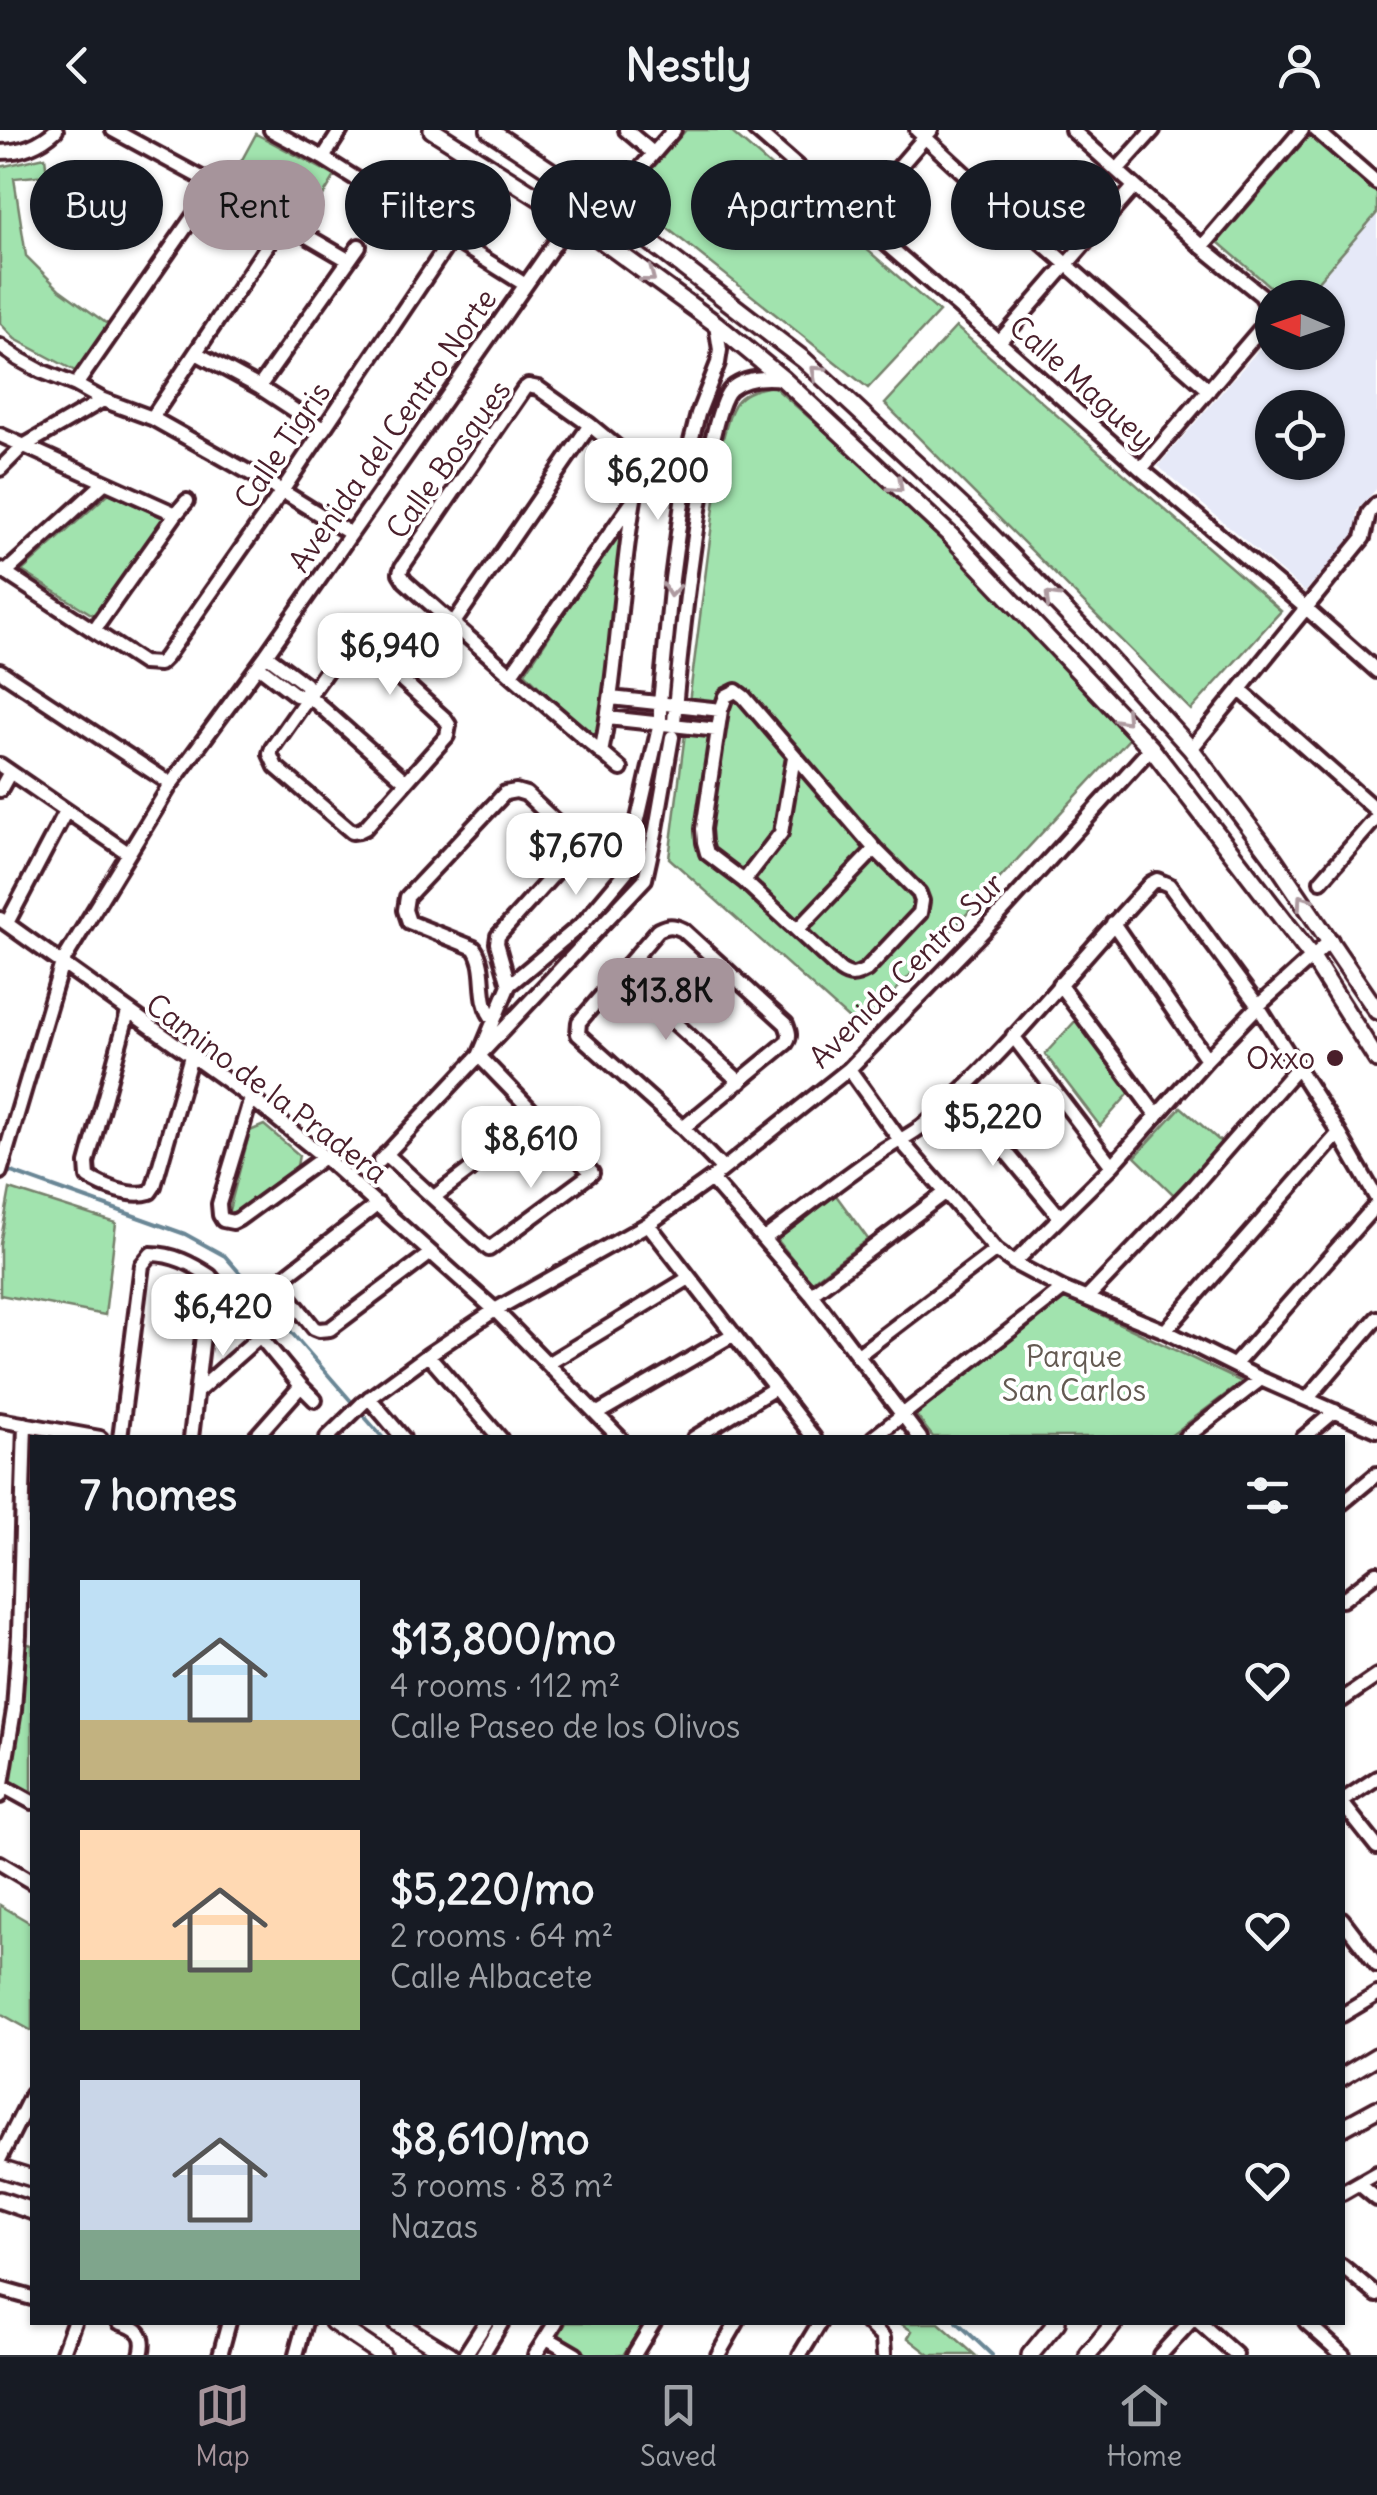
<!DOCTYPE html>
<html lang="en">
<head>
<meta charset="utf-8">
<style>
  :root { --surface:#171b24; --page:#242831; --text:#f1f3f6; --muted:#9ea1a6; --line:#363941; --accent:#a6949b }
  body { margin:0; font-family:Delius,sans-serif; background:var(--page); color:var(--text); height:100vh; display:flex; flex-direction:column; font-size:38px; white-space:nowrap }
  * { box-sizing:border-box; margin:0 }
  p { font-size:32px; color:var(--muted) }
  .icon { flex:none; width:55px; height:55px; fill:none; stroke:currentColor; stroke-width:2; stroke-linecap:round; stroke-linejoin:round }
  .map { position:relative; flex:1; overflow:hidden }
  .drawer { position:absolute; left:30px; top:1305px; width:1315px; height:890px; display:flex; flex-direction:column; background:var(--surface); border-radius:0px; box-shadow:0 2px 8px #0004 }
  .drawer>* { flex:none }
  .top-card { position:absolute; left:30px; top:30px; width:1318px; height:90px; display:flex; gap:20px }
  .needle { width:65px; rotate:272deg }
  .controls { position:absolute; left:1255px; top:150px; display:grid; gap:20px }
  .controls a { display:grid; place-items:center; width:90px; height:90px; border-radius:50%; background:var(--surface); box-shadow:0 2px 8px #0004; font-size:50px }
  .price { position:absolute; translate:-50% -85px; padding:0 22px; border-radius:20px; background:#fff; color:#222; font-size:32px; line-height:65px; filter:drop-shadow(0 2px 5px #0008) }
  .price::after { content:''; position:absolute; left:50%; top:60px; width:30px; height:22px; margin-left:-15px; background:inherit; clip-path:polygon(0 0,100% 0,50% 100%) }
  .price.on { background:var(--accent); color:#111 }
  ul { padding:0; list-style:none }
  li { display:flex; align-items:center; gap:30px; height:250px; padding:0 50px }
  li span { display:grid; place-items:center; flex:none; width:280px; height:200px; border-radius:0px; color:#555 }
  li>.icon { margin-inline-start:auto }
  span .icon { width:120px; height:120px; fill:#fffc; stroke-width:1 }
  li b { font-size:42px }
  h2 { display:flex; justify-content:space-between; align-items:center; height:120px; padding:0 50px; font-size:42px }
  .tag { padding:0 35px; border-radius:45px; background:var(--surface); box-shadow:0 2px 8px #0004; font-size:35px; line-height:90px }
  .tag.on { background:var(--accent); color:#111 }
  header { display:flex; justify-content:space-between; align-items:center; height:130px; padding:0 50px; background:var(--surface); font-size:45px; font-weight:700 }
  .tab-bar { display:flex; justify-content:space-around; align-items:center; height:140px; border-top:2px solid var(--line); background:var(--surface); font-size:28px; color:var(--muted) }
  .tab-bar a { display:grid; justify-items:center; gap:5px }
  .tab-bar .on { color:var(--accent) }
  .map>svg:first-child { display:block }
  .built { fill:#e6e9f8; fill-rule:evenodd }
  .green { fill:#a1e3ae; stroke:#76816c; stroke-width:2.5 }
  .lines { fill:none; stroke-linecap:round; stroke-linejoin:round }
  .stream { stroke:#6a8796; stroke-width:4 }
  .minor-casing { stroke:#4a1f2b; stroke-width:20 }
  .major-casing { stroke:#4a1f2b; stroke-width:22 }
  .minor { stroke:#fff; stroke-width:12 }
  .major { stroke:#fff; stroke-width:15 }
  .oneway { stroke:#ae9aa0 }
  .poi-dot { fill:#4a1f2b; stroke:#fff; stroke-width:4 }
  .labels { text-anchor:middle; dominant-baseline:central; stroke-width:8; stroke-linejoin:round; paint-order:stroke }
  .street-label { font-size:30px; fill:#4a1f2b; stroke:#fff }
  .poi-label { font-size:30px; fill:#4a1f2b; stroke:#fff; text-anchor:end }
  .park-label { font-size:30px; fill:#645a52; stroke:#fff }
</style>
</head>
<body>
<header><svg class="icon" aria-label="back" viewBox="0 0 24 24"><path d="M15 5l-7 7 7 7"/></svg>Nestly<svg class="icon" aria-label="person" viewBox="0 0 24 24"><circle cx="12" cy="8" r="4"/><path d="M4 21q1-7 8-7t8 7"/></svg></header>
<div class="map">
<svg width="1377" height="2225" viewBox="0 0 1377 2225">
  <rect width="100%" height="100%" fill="#fff"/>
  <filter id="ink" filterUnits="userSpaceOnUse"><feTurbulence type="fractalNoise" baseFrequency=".01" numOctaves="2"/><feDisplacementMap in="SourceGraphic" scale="20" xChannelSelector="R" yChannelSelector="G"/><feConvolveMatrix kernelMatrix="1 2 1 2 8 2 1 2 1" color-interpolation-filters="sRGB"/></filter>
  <g filter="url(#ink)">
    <!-- built -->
    <path class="built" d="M1377 83V358L1357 381 1356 403 1305 462 1158 336 1272 204V222H1328V168L1304 167ZM1272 278H1328V332H1272Z"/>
    <!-- green -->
    <path class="green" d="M686 0H729L939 182 868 258 628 67Z
      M256 4 335 46 307 92 231 50Z
      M1310 5 1377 63V83L1304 167H1282L1218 112Z
      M45 27 47 45 14 48 26 126 59 159 110 196 77 242 15 209 0 193V37Z
      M956 197 1281 481 1191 580 885 274Z
      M773 256 828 304 962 429 1129 609 860 899 669 728 723 308C733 273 734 262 773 256Z
      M109 363 166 389 93 485 22 441Z
      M617 403 623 407 600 604 589 606 525 543Z
      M1079 887 1133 959 1100 996 1045 924Z
      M1181 977 1222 1013 1174 1065 1135 1027Z
      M264 995 299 1025 297 1036 227 1088 250 1001Z
      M10 1059 116 1093 105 1185 0 1165V1114Z
      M835 1064 868 1109 811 1152 776 1108Z
      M1066 1168 1242 1252 1169 1307H933L915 1284Z
      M24 1513 32 1515V1664L10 1651 20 1585Z
      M0 1775 32 1794V1901L0 1883Z
      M566 2193V2192L644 2193 623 2225H589L559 2205Z
      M900 2193H939L975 2225H930L908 2208 912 2201Z"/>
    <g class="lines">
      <!-- stream -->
      <path class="stream" d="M3 1039 185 1104 225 1126 383 1308
        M957 2192 992 2225"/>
      <defs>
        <path id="minor" d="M113 0 283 92 348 130
          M271 0 323 28 524 154
          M626 0 653 23
          M755 0 999 212 1141 339 1306 478 1377 541
          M917 0 991 68 1209 260
          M1072 0 1202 117 1261 165C1268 176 1269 183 1264 195L1141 339
          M1316 0 1377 53
          M0 22C22 22 40 15 56 0
          M323 28 341 0
          M1117 40 1153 0
          M855 88 931 0
          M587 100 674 0
          M1202 117 1302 0
          M999 212 1134 57
          M0 216 19 229 41 241 76 255 103 270 152 288 282 361 351 404
          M196 223 259 257 323 299
          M76 255 215 55
          M259 257 359 116
          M152 288 283 92
          M0 305 176 384
          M0 339 22 317 103 270
          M0 439 143 533 159 534 165 528 282 361 452 108
          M6 442 104 353
          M453 494 590 295
          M94 500 176 384 187 371
          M356 511 362 514 445 589 449 595 447 606 365 698 359 701 352 702 276 637 270 624 272 618 344 516 350 512Z
          M266 525 305 554 310 567 405 651
          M258 536 296 565 310 567
          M0 541 171 654
          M511 544 631 374
          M1240 560 1377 681
          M736 561 744 567 875 719 919 763 922 771 920 783 866 840C855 846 850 847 840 840L744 751 707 723 704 712 703 699 721 580 726 566Z
          M611 568 721 580
          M608 588 718 600
          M674 594C677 545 704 282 731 259 745 247 766 247 783 249
          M1191 619 1363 408 1369 383 1377 374
          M601 623C619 533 620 441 637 352L636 339 630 328 590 295 538 258 528 256 524 259 402 437 400 443 405 451C476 515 548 577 621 639
          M0 635 128 723
          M0 660 10 642
          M744 751 781 703 794 627
          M1321 751 1377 687
          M0 789 251 968 324 1027 495 1180 620 1308
          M7 793 66 681
          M1113 793 1207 929
          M797 800 875 719
          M621 844 740 952
          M1059 854 1157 986
          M128 882 87 1033 88 1047C104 1057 131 1068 150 1062L154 1056 191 926
          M494 890C476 870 489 839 474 818L409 792 405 780 407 767 505 663 516 661 526 664 574 709 575 716 572 724 498 806 497 813 509 855
          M1013 906 1112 1036
          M479 926 509 855 583 793 626 742 660 593V573L672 449 689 319 698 284 718 233 720 220 716 194
          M849 939 900 1010 996 1120 1014 1133 1063 1159 1165 1201 1261 1249 1377 1300
          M958 964 1060 1087
          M251 968 219 1074 220 1085 223 1090 233 1092 239 1089 324 1027
          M683 998 786 913C791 906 789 902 786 894L683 800C673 795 668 795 658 800L579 892 578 904 683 998 723 1039
          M386 1024 489 1119 592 1043 479 926
          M380 1031 645 749 656 699 672 607
          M0 1042 62 833 171 654 266 525 588 66
          M711 1049 811 1164 920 1308
          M434 1067 539 987
          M378 1074 283 1148V1159L314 1198 319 1200 330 1199 431 1123
          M648 1094 814 1308
          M764 1109C803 1080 841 1049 881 1022 895 1012 912 1005 926 993 1009 922 1076 832 1151 753L1157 750 1169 755 1258 876 1339 1003 1377 1069
          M1014 1133 1112 1036 1207 929 1258 876 1331 810
          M811 1164 945 1063
          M1087 1168 1193 1057 1297 938
          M1165 1201 1339 1003
          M428 1225 500 1308
          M857 1226 996 1120
          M549 1233 689 1148
          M1235 1234 1377 1074
          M199 1260 260 1206
          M369 1268 403 1308
          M1308 1268 1377 1188
          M598 1283 734 1204
          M0 1290 100 1308
          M120 1308 142 1135 151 1124C173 1124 192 1134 210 1146L301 1256 315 1270
          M191 1308 210 1146
          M255 1308 301 1256
          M327 1308 363 1273 428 1225 495 1180 648 1094 711 1049 849 939 999 785 1151 618
          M694 1308 775 1258
          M873 1308 1063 1159
          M1185 1308 1261 1249
          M1303 1308 1335 1281
          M1342 1373 1377 1344
          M1342 1470 1377 1443
          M1342 1570 1377 1546
          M3 1656 32 1672
          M0 1666 14 1580 19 1505 25 1294
          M1342 1671 1377 1648
          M1342 1673 1377 1717
          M0 1733 32 1752
          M1342 1789 1377 1835
          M1342 1885 1377 1864
          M0 2028 32 1964
          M1359 2054 1377 2069
          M1342 2063 1377 2043
          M1342 2136 1377 2165
          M0 2159 32 2168
          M119 2192C138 2198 147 2204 141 2225
          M867 2192 883 2208 884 2225
          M1199 2192 1236 2225
          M1306 2192 1343 2225
          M547 2208 576 2225
          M62 2225 74 2192
          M220 2225 229 2192
          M296 2225 305 2192
          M465 2225 486 2192
          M482 2225 502 2192
          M535 2225 556 2192
          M634 2225 654 2192
          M718 2225 737 2192
          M800 2225 820 2192
          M1160 2225 1190 2192"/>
        <path id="major" d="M432 0 571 88 716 194 783 249 950 405 1151 618 1312 827 1377 930
          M489 0 605 77 804 230 972 386 1088 505 1191 619 1273 728 1377 881
          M1342 1947 1377 1926
          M1342 1998 1377 1979
          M0 2038 32 2048
          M0 2070 32 2081
          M333 2192 382 2225
          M396 2192 450 2225
          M1030 2225 1057 2192
          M1088 2225 1115 2192"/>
      </defs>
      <!-- minor casing -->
      <use href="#minor" class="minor-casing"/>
      <!-- major casing -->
      <use href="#major" class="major-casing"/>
      <!-- minor -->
      <use href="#minor" class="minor"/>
      <!-- major -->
      <use href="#major" class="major"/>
    </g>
    <!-- one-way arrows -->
    <defs><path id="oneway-chevron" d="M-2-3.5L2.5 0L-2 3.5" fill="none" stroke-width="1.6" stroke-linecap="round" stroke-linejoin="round" transform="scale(2.5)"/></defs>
    <g class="oneway">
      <use href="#oneway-chevron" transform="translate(649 146) rotate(37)"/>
      <use href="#oneway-chevron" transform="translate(817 242) rotate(-138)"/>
      <use href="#oneway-chevron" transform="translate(897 356) rotate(43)"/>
      <use href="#oneway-chevron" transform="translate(671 460) rotate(96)"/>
      <use href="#oneway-chevron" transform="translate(1051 468) rotate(-134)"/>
      <use href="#oneway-chevron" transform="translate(1124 588) rotate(47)"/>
      <use href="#oneway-chevron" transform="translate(1303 771) rotate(-125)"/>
    </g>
  </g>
  <!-- markers -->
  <circle class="poi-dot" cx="1335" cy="928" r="10"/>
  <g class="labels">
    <!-- street labels -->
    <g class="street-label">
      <text transform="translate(1082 252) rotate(42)">Calle Maguey</text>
      <text transform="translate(392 300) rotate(-55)">Avenida del Centro Norte</text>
      <text transform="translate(282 315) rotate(-56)">Calle Tigris</text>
      <text transform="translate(448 329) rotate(-54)">Calle Bosques</text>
      <text transform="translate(906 840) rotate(-45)">Avenida Centro Sur</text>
      <text transform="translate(267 958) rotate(37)">Camino de la Pradera</text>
    </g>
    <!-- poi labels -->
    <g class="poi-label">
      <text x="1315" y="928">Oxxo</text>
    </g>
    <!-- park labels -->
    <g class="park-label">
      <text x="1074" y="1226">Parque<tspan x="1074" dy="34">San Carlos</tspan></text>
    </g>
  </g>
</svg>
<div class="controls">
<a><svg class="needle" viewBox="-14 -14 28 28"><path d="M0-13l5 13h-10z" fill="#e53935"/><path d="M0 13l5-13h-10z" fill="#9ea1a6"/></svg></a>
<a><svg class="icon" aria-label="locate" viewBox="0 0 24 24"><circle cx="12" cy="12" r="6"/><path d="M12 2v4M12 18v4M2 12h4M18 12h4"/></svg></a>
</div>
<b class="price" style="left:658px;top:393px">$6,200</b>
<b class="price" style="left:390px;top:568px">$6,940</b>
<b class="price" style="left:576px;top:768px">$7,670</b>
<b class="price on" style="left:666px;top:913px">$13.8K</b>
<b class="price" style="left:993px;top:1039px">$5,220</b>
<b class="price" style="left:531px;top:1061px">$8,610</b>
<b class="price" style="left:223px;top:1229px">$6,420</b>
<div class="top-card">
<a class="tag">Buy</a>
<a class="tag on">Rent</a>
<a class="tag">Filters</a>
<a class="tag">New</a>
<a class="tag">Apartment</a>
<a class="tag">House</a>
</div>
<section class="drawer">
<h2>7 homes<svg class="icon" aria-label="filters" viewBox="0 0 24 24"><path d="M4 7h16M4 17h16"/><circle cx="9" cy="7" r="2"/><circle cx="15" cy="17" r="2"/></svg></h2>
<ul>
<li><span style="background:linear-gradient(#bfe0f5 70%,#c2b280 0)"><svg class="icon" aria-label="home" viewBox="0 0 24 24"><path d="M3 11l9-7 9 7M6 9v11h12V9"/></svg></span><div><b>$13,800/mo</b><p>4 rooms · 112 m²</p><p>Calle Paseo de los Olivos</p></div><svg class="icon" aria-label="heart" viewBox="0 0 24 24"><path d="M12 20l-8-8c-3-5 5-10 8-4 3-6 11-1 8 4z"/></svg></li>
<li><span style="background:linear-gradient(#ffd9b3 65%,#8fb573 0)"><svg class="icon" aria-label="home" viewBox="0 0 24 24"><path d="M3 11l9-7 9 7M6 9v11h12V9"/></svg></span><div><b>$5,220/mo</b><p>2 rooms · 64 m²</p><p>Calle Albacete</p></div><svg class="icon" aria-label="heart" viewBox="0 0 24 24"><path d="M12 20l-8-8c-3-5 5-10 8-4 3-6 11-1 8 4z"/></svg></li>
<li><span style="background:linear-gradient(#c9d6e8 75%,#7fa58c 0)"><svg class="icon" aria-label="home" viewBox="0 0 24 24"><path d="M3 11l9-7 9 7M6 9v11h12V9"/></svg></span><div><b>$8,610/mo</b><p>3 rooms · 83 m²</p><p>Nazas</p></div><svg class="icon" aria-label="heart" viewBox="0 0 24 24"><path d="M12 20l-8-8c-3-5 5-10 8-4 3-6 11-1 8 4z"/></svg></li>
</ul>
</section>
</div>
<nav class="tab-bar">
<a class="on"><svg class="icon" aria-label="map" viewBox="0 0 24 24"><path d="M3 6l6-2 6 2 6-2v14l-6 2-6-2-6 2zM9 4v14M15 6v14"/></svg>Map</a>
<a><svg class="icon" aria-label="saved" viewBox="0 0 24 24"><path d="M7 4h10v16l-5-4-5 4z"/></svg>Saved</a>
<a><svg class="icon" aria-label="home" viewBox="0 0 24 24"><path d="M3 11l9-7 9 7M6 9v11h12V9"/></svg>Home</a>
</nav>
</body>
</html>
